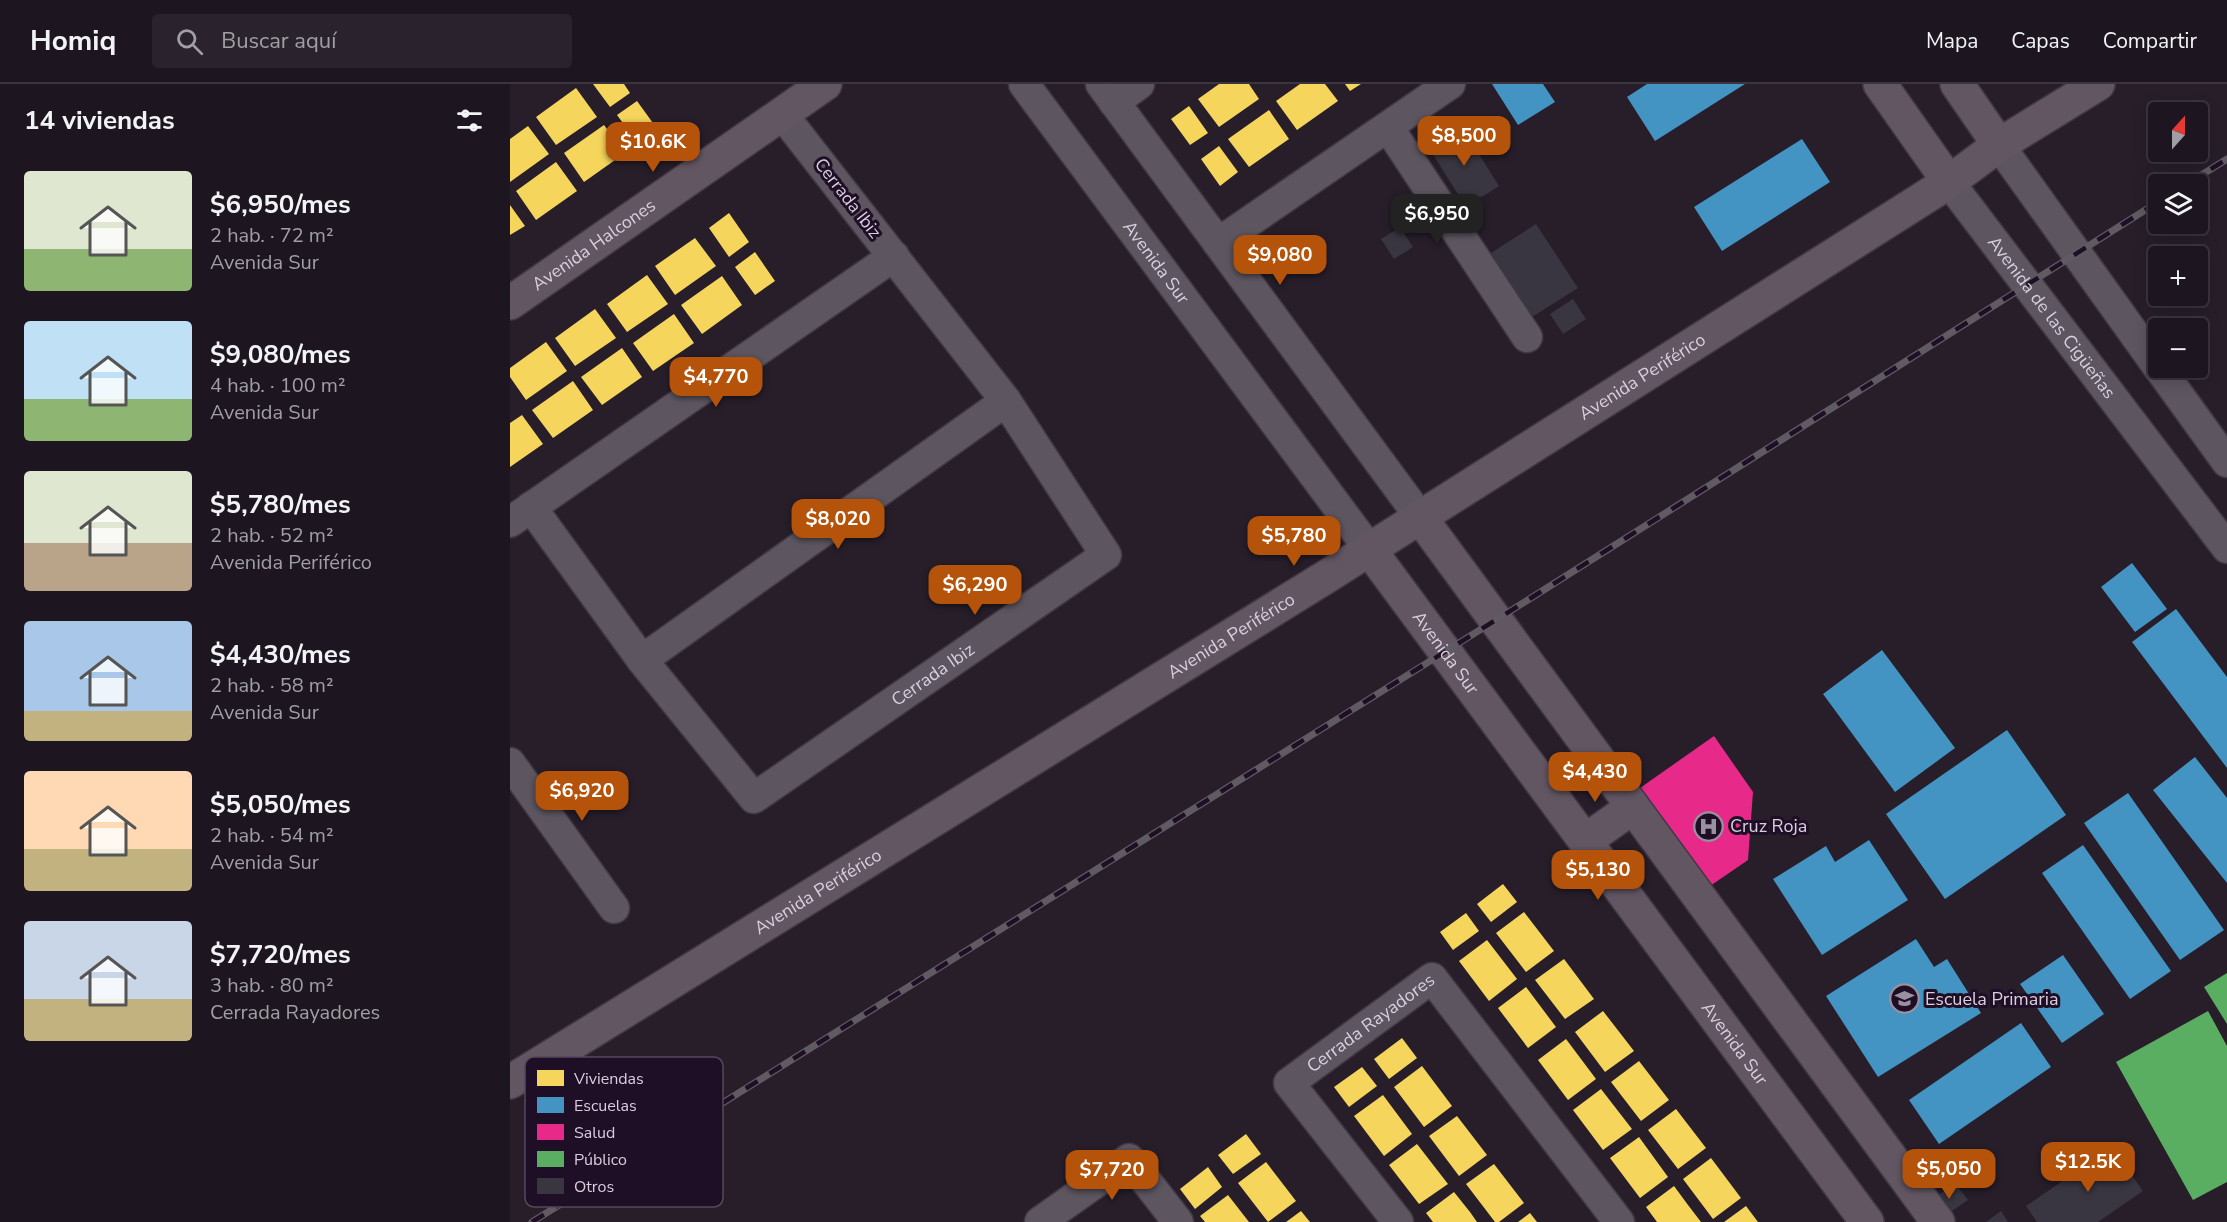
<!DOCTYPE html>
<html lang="es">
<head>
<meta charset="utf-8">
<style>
  :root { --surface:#1d1620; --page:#2a232d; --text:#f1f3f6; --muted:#a09fa5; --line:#3b353e; --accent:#b45309 }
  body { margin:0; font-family:"Nunito Sans",sans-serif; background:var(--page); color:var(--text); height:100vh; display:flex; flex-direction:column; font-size:22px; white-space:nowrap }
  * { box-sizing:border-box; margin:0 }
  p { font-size:20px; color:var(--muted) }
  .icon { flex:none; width:33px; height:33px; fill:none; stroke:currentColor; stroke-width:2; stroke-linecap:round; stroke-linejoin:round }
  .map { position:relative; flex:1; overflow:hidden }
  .drawer { display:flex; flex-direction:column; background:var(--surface); width:510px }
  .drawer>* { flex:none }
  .needle { width:39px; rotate:21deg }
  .tools { position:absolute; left:1638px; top:18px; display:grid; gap:12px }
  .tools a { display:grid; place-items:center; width:60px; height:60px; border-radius:6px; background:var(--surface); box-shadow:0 3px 15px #0003,0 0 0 2px var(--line); font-size:30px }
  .price { position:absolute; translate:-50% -51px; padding:0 14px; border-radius:12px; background:var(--accent); color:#fff; font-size:20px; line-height:39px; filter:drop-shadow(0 2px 3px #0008) }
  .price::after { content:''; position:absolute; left:50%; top:36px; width:18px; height:14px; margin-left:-9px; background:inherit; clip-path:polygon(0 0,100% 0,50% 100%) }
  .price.on { background:#222; color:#fff }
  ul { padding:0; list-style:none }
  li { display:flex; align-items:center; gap:18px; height:150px; padding:0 24px }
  li span { display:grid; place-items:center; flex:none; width:168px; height:120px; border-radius:6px; color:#555 }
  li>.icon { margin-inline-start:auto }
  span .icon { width:72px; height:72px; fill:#fffc; stroke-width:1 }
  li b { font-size:26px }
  h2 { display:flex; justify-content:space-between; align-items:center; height:72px; padding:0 24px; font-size:26px }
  header { display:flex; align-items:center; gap:36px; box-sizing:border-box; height:84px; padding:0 30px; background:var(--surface); border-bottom:2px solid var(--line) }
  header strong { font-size:28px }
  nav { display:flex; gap:33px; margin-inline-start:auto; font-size:21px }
  .search { width:420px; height:54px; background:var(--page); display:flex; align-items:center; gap:15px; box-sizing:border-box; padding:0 21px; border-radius:6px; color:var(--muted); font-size:22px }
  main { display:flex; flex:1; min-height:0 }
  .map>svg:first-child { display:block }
  .homes { fill:#f6d55c }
  .schools { fill:#4393c3 }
  .health { fill:#e7298a }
  .public { fill:#5aae61 }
  .building { fill:#3a3641 }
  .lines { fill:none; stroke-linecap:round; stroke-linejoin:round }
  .minor-casing { stroke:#403844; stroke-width:33 }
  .major-casing { stroke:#403844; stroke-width:36 }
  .minor { stroke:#5d5560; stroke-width:30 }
  .major { stroke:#625663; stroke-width:33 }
  .rail-casing { stroke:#605a63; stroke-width:7 }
  .rail { stroke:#1f0f26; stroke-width:4.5; stroke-dasharray:14; stroke-linecap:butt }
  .labels { text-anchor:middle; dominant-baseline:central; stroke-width:6; stroke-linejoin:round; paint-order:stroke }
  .street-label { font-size:18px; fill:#d9cede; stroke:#1f0f26 }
  .poi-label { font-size:18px; fill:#d9cede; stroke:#1f0f26; text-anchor:start }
  .key { fill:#1f0f26; stroke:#57485d; stroke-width:1.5 }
  .key-label { font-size:16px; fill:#d9cede }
</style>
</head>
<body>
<header>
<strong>Homiq</strong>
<div class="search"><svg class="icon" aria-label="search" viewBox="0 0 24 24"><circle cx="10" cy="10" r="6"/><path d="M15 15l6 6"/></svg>Buscar aquí</div>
<nav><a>Mapa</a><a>Capas</a><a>Compartir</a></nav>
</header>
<main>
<section class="drawer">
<h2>14 viviendas<svg class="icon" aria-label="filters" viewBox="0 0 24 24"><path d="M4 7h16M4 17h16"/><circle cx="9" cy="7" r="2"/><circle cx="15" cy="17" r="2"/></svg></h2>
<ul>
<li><span style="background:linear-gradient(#dfe7d0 65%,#8fb573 0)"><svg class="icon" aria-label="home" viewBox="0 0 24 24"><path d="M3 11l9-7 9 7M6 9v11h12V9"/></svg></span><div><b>$6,950/mes</b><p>2 hab. · 72 m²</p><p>Avenida Sur</p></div></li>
<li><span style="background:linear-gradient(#bfe0f5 65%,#8fb573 0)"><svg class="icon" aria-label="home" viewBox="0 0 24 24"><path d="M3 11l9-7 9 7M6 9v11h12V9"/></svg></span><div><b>$9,080/mes</b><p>4 hab. · 100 m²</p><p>Avenida Sur</p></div></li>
<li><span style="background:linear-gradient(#dfe7d0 60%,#b9a48a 0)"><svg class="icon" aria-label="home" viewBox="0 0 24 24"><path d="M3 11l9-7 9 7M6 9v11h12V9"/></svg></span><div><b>$5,780/mes</b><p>2 hab. · 52 m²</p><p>Avenida Periférico</p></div></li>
<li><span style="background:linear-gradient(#a9c7e8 75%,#c2b280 0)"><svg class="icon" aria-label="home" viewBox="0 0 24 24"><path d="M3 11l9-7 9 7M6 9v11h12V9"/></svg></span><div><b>$4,430/mes</b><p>2 hab. · 58 m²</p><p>Avenida Sur</p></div></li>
<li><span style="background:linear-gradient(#ffd9b3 65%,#c2b280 0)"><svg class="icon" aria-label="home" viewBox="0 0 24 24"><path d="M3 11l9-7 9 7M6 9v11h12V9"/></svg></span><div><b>$5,050/mes</b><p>2 hab. · 54 m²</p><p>Avenida Sur</p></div></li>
<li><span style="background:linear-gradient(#c9d6e8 65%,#c2b280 0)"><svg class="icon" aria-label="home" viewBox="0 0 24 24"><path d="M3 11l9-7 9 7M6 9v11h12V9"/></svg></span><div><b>$7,720/mes</b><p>3 hab. · 80 m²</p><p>Cerrada Rayadores</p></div></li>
</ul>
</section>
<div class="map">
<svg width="1717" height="1138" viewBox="0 0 1717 1138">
  <rect width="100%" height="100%" fill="#271e2a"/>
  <!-- homes -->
  <path class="homes" d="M83 0H114L120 9 100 23Z
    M709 0H739L749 15 709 43 688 15Z
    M790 0H815L828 17 787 46 766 17Z
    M835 0H851L840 7Z
    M66 4 87 33 46 61 26 33Z
    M127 17 148 46 128 60 107 31Z
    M679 22 698 49 680 61 661 35Z
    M759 26 779 55 739 83 718 55Z
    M94 41 115 69 74 98 54 69Z
    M18 42 39 70 0 98V55Z
    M709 62 728 88 710 102 691 75Z
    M46 78 67 107 26 136 6 107Z
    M0 121 15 142 0 151Z
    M219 129 239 158 219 173 199 144Z
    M185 154 206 182 165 211 145 182Z
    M245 168 265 197 245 211 225 183Z
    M137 191 158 220 117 248 97 220Z
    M212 192 232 221 192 250 171 221Z
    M85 225 106 254 65 282 45 254Z
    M164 230 184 259 143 287 123 259Z
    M36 258 57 287 16 316 0 293V284Z
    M112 264 132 293 92 321 71 293Z
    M63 297 83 326 43 354 22 326Z
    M12 331 33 360 0 383V339Z
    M993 800 1007 818 981 838 967 820Z
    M1014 828 1044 867 1016 888 986 849Z
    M956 829 969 847 943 866 930 848Z
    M977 856 1007 895 979 917 949 877Z
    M1054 875 1084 915 1055 935 1025 896Z
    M1016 903 1046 943 1018 964 988 924Z
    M1093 927 1124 967 1095 988 1065 948Z
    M892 954 907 974 879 995 864 975Z
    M1056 955 1086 995 1058 1016 1028 976Z
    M1129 977 1159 1016 1131 1037 1101 998Z
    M912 982 942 1022 914 1043 884 1003Z
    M852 983 867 1002 839 1023 824 1003Z
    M1091 1005 1122 1045 1093 1066 1063 1026Z
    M873 1011 902 1050 874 1072 844 1032Z
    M1166 1025 1196 1064 1168 1085 1138 1046Z
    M947 1032 977 1071 949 1092 919 1052Z
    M736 1050 751 1070 723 1090 708 1071Z
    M1129 1053 1158 1093 1130 1114 1100 1074Z
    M907 1060 938 1100 909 1120 879 1081Z
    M1201 1074 1231 1114 1203 1135 1173 1095Z
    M756 1078 786 1117 758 1138 728 1099Z
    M984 1080 1014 1119 989 1138H985L956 1100Z
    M698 1083 712 1103 685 1125 670 1105Z
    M1164 1102 1178 1121 1191 1138H1147L1136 1123Z
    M944 1108 960 1128 967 1138H923L916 1129Z
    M718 1111 739 1138H695L690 1132Z
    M1236 1122 1248 1138H1214Z
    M791 1127 800 1138H776Z
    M1020 1129 1027 1138H1008Z"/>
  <!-- schools -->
  <path class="schools" d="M982 0H1033L1045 18 1008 41Z
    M1137 0H1235L1145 57 1117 13Z
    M1292 55 1320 98 1212 167 1184 123Z
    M1622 479 1657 525 1625 548 1591 503Z
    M1666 525 1717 593V684L1622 558Z
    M1372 566 1445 664 1385 708 1313 610Z
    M1497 646 1556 731 1435 815 1376 730Z
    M1685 673 1717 714V799L1643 706Z
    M1618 709 1714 846 1670 876 1574 739Z
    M1359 756 1398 816 1312 871 1263 795 1316 762 1325 778Z
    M1573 761 1661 887 1620 915 1532 789Z
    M1406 855 1424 883 1437 875 1471 929 1368 993 1316 912Z
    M1553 871 1594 930 1552 959 1510 900Z
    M1511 939 1541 983 1429 1060 1399 1016Z"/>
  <!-- health -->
  <path class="health" d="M1204 652 1243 708 1238 776 1200 802 1130 704Z"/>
  <!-- public -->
  <path class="public" d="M1717 889V940L1694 903Z
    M1698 927 1717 962V1098L1683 1116 1606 978Z"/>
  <!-- building -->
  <path class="building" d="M952 43 989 102 956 123 919 64Z
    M1026 140 1068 204 1022 233 981 169Z
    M890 143 903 163 884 175 871 155Z
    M1063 215 1076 235 1053 250 1040 230Z
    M1602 1063 1633 1107 1588 1138H1527L1516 1122Z
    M1445 1099 1458 1116 1433 1133 1421 1116Z
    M1491 1127 1498 1138H1476Z"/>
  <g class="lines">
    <defs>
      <g id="minor">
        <path id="s1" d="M514 0 859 465"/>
        <path d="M591 0 910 433"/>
        <path d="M604 18 629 0"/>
        <path d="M878 43 1017 253"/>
        <path d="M1489 61 1648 283"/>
        <path id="s2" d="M1439 98 1717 464"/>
        <path d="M708 159 940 0"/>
        <path d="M1649 284 1717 378"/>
        <path id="s3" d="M21 423 132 576 244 714 596 471 496 317 272 30"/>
        <path d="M0 438 384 172"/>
        <path d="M132 576 496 317"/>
        <path d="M0 679 104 824"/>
        <path d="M530 1138 619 1075 668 1138"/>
        <path id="s4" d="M888 1138 779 999 922 894 1109 1138"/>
      </g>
      <g id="major">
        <path d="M1370 0 1439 98"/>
        <path d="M1447 0 1489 61"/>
        <path id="s5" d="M0 219 315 0"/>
        <path d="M910 433 1428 1138"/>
        <path id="s6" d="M859 465 1357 1138"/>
        <path d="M1075 757 1123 723"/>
        <path id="s7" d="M0 998 819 491 1439 98 1489 61 1588 0"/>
      </g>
    </defs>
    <!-- minor casing -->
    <use href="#minor" class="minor-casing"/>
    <!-- major casing -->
    <use href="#major" class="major-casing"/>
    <!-- minor -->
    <use href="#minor" class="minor"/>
    <!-- major -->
    <use href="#major" class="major"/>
    <defs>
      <path id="rail" d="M1677 100 1717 75
        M22 1138 1021 514 1648 118"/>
    </defs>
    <!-- rail casing -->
    <use href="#rail" class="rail-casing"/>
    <!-- rail -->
    <use href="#rail" class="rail"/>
  </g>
  <!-- icons -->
  <defs>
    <symbol id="hospital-ring" viewBox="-11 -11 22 22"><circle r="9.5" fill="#1f0f26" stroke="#9b909f" stroke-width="1.5"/><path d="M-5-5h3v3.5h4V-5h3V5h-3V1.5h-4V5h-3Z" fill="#9b909f"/></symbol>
    <symbol id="school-ring" viewBox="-11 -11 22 22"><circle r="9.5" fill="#1f0f26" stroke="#9b909f" stroke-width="1.5"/><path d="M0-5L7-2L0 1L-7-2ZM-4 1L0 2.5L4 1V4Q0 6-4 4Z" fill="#9b909f"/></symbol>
  </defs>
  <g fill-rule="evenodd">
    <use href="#hospital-ring" x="1182" y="726" width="33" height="33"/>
    <use href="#school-ring" x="1378" y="898" width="33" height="33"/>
  </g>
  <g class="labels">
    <!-- street labels -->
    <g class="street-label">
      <text transform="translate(338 114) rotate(52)">Cerrada Ibiz</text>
      <text stroke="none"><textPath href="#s5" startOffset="102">Avenida Halcones</textPath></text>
      <text stroke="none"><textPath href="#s1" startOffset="222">Avenida Sur</textPath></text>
      <text stroke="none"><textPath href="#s2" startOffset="170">Avenida de las Cigüeñas</textPath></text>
      <text stroke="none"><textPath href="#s7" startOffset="1334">Avenida Periférico</textPath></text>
      <text stroke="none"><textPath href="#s7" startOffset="848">Avenida Periférico</textPath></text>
      <text stroke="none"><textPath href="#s6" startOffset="129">Avenida Sur</textPath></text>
      <text stroke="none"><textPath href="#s3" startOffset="584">Cerrada Ibiz</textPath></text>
      <text stroke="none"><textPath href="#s7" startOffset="362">Avenida Periférico</textPath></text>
      <text stroke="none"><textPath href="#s4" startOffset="278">Cerrada Rayadores</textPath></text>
      <text stroke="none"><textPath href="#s6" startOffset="615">Avenida Sur</textPath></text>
    </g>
    <!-- poi labels -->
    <g class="poi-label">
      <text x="1220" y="742">Cruz Roja</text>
      <text x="1415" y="915">Escuela Primaria</text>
    </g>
  </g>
  <!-- legend -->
  <rect x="15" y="973" width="198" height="150" rx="9" class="key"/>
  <rect x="27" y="986" width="27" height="16" fill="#f6d55c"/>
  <rect x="27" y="1013" width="27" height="16" fill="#4393c3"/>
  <rect x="27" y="1040" width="27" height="16" fill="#e7298a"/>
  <rect x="27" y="1067" width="27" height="16" fill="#5aae61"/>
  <rect x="27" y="1094" width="27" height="16" fill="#3a3641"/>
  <g class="key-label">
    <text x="64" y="1000">Viviendas</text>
    <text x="64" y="1027">Escuelas</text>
    <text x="64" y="1054">Salud</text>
    <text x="64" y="1081">Público</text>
    <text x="64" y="1108">Otros</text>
  </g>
</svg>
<div class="tools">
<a><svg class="needle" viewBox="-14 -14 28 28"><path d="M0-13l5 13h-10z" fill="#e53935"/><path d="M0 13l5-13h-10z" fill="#a09fa5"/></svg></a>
<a><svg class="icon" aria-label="layers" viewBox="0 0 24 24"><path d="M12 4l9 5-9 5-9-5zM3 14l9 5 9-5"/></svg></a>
<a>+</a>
<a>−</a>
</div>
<b class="price" style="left:954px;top:83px">$8,500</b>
<b class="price" style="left:143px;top:89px">$10.6K</b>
<b class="price on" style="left:927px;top:161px">$6,950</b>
<b class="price" style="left:770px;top:202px">$9,080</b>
<b class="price" style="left:206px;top:324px">$4,770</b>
<b class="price" style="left:328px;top:466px">$8,020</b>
<b class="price" style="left:784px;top:483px">$5,780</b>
<b class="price" style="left:465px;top:532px">$6,290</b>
<b class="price" style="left:1085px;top:719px">$4,430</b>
<b class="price" style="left:72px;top:738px">$6,920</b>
<b class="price" style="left:1088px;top:817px">$5,130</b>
<b class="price" style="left:1578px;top:1109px">$12.5K</b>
<b class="price" style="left:1439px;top:1116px">$5,050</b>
<b class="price" style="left:602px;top:1117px">$7,720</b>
</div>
</main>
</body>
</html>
